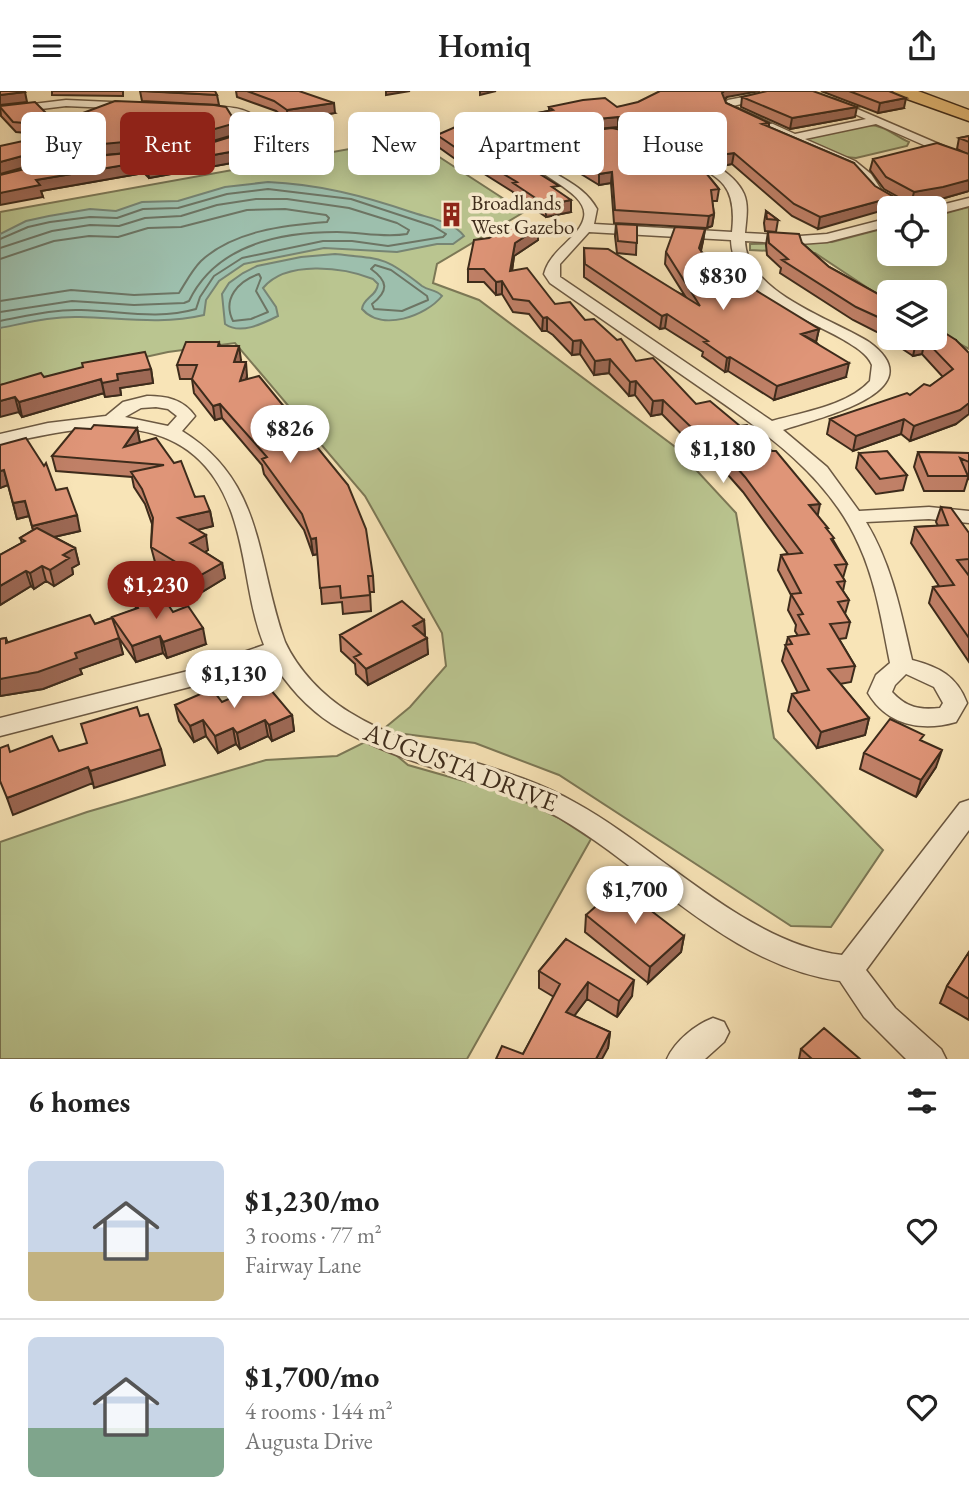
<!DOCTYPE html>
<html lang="en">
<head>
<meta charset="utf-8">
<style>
  :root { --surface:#fff; --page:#f6f6f6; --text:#222; --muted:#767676; --line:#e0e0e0; --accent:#8f2418 }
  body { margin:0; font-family:"EB Garamond",serif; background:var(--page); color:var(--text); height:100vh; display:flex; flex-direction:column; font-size:26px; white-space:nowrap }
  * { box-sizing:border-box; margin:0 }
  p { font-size:23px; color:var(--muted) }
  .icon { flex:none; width:38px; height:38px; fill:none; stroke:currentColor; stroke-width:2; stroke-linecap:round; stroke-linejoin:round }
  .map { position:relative; height:968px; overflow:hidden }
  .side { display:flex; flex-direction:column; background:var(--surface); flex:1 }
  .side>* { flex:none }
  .guide { position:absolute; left:21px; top:21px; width:928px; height:63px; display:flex; gap:14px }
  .fabs { position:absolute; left:877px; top:105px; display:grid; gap:14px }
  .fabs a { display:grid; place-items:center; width:70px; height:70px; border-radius:10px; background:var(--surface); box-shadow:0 4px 18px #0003; font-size:35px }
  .price { position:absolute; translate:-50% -60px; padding:0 16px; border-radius:24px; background:#fff; color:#222; font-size:23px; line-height:46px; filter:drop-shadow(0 2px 4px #0008) }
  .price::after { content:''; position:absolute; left:50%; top:42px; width:21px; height:16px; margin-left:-10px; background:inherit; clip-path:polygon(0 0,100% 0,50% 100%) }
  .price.active { background:var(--accent); color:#fff }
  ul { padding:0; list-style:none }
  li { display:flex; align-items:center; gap:21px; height:175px; padding:0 28px }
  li+li { border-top:2px solid var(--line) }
  li span { display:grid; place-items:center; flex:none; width:196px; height:140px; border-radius:10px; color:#555 }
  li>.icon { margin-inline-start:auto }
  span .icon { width:84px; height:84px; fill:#fffc; stroke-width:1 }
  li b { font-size:30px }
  h2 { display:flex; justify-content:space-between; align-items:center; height:84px; padding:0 28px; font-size:30px }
  .chip { padding:0 24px; border-radius:10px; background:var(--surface); box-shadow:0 4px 18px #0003; font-size:24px; line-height:63px }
  .chip.active { background:var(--accent); color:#fff }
  header { display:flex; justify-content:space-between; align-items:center; height:91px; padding:0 28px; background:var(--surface); font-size:32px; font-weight:600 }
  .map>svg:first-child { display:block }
  .green { fill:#bac590; stroke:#7c7856; stroke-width:2 }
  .water { fill:#9dbfad; stroke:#778473; stroke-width:2 }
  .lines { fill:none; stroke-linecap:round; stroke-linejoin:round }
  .shore { stroke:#6d7564; stroke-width:2 }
  .street-casing { stroke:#6c5942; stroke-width:3 }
  .primary-casing { stroke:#3d2b1b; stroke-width:3 }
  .street { fill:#faedd0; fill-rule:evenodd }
  .primary { fill:#ecc27c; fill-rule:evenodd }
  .wall { fill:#c08067; stroke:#3d2b1b; stroke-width:2 }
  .shaded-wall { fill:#9c6854; stroke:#3d2b1b; stroke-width:2 }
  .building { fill:#df9578; stroke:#3d2b1b; stroke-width:2 }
  .labels { text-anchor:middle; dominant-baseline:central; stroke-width:7; stroke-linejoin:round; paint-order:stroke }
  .far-poi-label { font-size:21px; fill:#3d2b1b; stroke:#faedd0; text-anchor:start }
  .street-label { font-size:26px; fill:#3d2b1b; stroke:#faedd0 }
</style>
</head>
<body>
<header><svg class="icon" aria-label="menu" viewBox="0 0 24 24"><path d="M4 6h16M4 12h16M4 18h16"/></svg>Homiq<svg class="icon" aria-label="share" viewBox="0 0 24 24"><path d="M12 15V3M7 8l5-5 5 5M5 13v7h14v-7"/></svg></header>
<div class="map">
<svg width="969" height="968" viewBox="0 0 969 968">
  <rect width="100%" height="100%" fill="#f8e4b7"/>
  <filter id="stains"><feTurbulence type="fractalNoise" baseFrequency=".00286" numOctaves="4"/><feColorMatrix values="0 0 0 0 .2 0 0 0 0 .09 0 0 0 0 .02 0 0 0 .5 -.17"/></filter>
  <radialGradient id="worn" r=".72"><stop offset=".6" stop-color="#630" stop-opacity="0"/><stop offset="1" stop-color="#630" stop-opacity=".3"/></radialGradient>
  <!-- green -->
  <path class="green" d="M869 34C884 34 895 45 909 51L907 55 856 67 845 66 807 49 808 46Z
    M410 47 524 121 437 173 433 192 479 209 674 355 736 422 774 647 883 759 831 836 791 835 559 684 475 652 381 640 410 616 446 575 442 542 365 405 235 252 168 261 0 298V121Z
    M969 116V258L935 239 934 201H889V211L815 162 750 159V153L832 151 889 136V163H934L935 125Z
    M369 649 391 660 408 674 506 702 559 727 591 748 467 968H0V751L87 721 266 669 337 665Z"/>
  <!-- water -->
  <path class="water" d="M268 91C318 93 364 105 411 121 428 127 453 130 464 145L453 153H437L397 161 324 157 244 173 219 190 206 209 204 224C162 234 122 227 80 226 53 225 26 232 0 237V143L26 130 49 125 90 118 116 120 142 111 178 110 225 96Z
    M335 163C382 168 384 165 422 195 429 200 436 198 442 205 426 225 382 241 362 218 363 207 377 205 378 193L373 188C343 176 286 169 263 197L276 216 278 225C262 233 240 244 225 233L222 203 229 192 243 182 257 175 301 166Z"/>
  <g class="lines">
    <!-- shore -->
    <path class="shore" d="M0 148 28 136 50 131 90 126 117 127 143 118 178 117 227 103 268 98 351 108 433 135 446 143 443 146 388 155 352 150H323L242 167 214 185 200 206 196 218C158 229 121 220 81 219 54 218 27 225 0 230
      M0 157 52 140 90 134 119 135 145 127 181 125 217 114 256 108H287L349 117 397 132 409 139 407 143C383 147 361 141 337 141 279 141 216 154 189 210L184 212 134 214 72 210 0 221
      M0 168 54 150 89 145 118 146 148 137 181 136 247 119 285 118 326 124 329 127 327 131C285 134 233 140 201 170 192 179 186 191 179 202L134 204 71 199 0 210
      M375 174 391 179 427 205 428 209 402 220 374 218 372 213C389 200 388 190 371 178Z
      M259 183 261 187 256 200 268 221 251 228 233 230C222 208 238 190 259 183Z"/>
    <defs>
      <path id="street" d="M774 0H795L733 15 795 43 866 28 825 10 834 8 969 66V74L876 33 805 48 855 70 871 83 882 100 913 117C874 119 872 97 847 76L726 20 722 14 728 9Z
        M66 9 133 12 138 15 133 18 66 15 0 23V17Z
        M200 15C223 16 257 13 264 40 255 51 229 60 215 58V54L250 42 251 33 234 24 196 20 195 18Z
        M527 57H535L537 59 534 63C550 87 580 88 597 118L594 133 732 141C738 87 715 85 672 63L670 61 676 57C699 64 734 80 744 103 749 115 746 129 745 142L800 145 827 143 889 127V135L827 151 800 153 745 150C747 202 831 227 869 251 938 301 814 328 783 339L827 376 859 420 929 416 969 420V432L929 428 866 431C892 474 901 521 912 569 939 576 957 585 967 612L956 631C921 641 887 634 868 602L876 584 890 572C882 532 876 491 859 454 825 377 752 333 685 286 640 255 595 223 550 192L544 183C550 158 580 147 584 126 589 101 535 85 522 63ZM589 141 731 149C733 204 804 226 844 249 855 256 867 262 872 274L870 290C847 315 803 321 772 330L560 186V173ZM906 583 934 596 943 612 940 617C919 619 907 617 892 601L895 594Z
        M969 107V115L939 123 934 124V117H929Z
        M147 305C166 305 183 308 195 325L182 340C265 391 256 471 285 551 298 579 323 605 349 621 420 665 505 671 576 712 660 758 745 852 842 864L960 712 969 709V739L866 879 895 917 941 958 946 968H906L864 926 840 890C729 875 650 779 558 726 487 685 402 677 332 633 307 617 286 593 271 568L201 593 0 645V627L188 580 264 554C248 514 247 469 234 429 198 313 92 331 0 354V343L48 332 106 325 123 311ZM156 316 168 318 177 325 168 335 125 326 141 317Z
        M713 927 724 931 729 941 724 951 705 968H667C675 950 695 934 713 927Z"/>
      <path id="primary" d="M893 0H918L969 19V30L896 4Z"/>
    </defs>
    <!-- street casing -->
    <use href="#street" class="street-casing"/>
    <!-- primary casing -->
    <use href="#primary" class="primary-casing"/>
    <!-- street -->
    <use href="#street" class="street"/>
    <!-- primary -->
    <use href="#primary" class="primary"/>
  </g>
  <!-- wall -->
  <path class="wall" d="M52 0H123V5L52 4Z
    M140 0 217 4 219 14 142 10Z
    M236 0H299L335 22 288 30 276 20 237 6Z
    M821 0H889L904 17 878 22Z
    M727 6 725 9 726 12 769 32V36L854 72 818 138 792 125 732 73 718 76 673 50 636 39 618 36 612 37 701 76 719 98 717 110H712L714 123 712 135 707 137 614 132 611 92 599 94 558 69 545 72 537 63 538 52 606 38 566 41 522 53 529 75H528L558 101 571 121 546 126 513 103V101L470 74 465 75 437 55V44L490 31 549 20V16H617Z
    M742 6 855 26 790 38 741 16Z
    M0 15 56 32H236L237 43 192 56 50 69 0 83 49 44 16 41 1 25Z
    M969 45V100L941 108 911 113 884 98 870 79 873 68 967 63 957 58 959 47Z
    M252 57 254 68 149 87 144 82 41 100 43 106 0 84Z
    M766 120 778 129 776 141 765 140 764 132Z
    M616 133 637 134 636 164 617 162 615 145Z
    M538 137V149L514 165 512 180 555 213 585 229 636 270 696 313 817 424 828 440 847 473 843 487 845 490 843 500 849 509 845 523 850 531 846 547 839 548 855 575 851 591 840 593 869 627 865 644 817 657 788 620 792 603 798 602 782 570 788 546 798 545 795 540 796 534 788 519 791 504 778 479 781 464 788 463 743 401 699 351 691 353 662 323 651 325 635 304 629 305 609 282 594 284 580 263 572 264 553 244 547 240H542L529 223 513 221 502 203 496 204 484 191H468V178L489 147Z
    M705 138 703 150 701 160 714 179 819 238 816 251 846 286 774 309 728 280 725 281 702 265 703 261 665 237 660 238 584 186V157L685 205 665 173 666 161Z
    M768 141 802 152 829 176 889 209V247H934L956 249V333L910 350 901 343 853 360 827 343 830 328 910 304 930 295 943 286 922 263 913 265 877 241 853 229 780 182 781 177 767 164 766 154Z
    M219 251 220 255 241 269 240 271 247 285V288L373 485 374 501H370L371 520 343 523 342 511 322 513 318 463 313 464 304 439 264 383 262 374 222 327 215 329 194 302 192 288H180L177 274Z
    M151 278 153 292 120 297 121 304 105 306 104 302 22 326 0 294 44 286Z
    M137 337 140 352 210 420 213 435 197 439 208 459 205 461 222 472 225 487 202 501 155 471 151 456 152 433 145 413 134 396 132 386 56 380 52 365 91 338Z
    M0 354 56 399 80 440 54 446 75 457 79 473 72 477 73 483 54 495 46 490 34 498 31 495 0 514V464L22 452 20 447 33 439 29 425 17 428 8 394 0 397Z
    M918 361 969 362V388L968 387 964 400H924L914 376Z
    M859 362 907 384 903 399 876 403 856 377Z
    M941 416 969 442V483H968L969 485V571L929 512 933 496 939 495 911 452 915 436 938 435 936 431Z
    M135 512 173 521 206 553 167 567 163 562 136 571 119 547 123 563 80 578 82 583 43 598 0 605V548L6 547 8 552 95 533 136 518Z
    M424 529 425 545 428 563 368 594 356 583 355 573 341 560 340 544Z
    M222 611 292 624 294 640 272 650 268 645 240 658 236 653 218 662 206 645 194 651 179 630 175 614Z
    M922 650 936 676 916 706 860 678 864 662Z
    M586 824 684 845 681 861 648 892 585 841Z
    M566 848 632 905 617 926 587 908 574 925 610 941 608 957 523 963 554 906 539 897V880Z
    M969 861V929L940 912 947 895Z
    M801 958 860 968H799Z"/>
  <!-- shaded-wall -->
  <path class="shaded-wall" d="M386 0H410L386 4Z
    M480 0H496L480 4Z
    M724 0H760L727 6 720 12 722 2Z
    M25 1 27 11 0 14V4Z
    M906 7 904 17 878 22 880 12Z
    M334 12 335 22 288 30 287 19Z
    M857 16 855 26 790 38 792 27Z
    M618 26V36L566 41 512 55V45L566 31Z
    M236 32 237 43 192 56 50 69 0 83V71L48 58Z
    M252 57 254 68 149 87 147 76Z
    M558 58V69L545 72 546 60Z
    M734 62 732 73 718 76 720 64Z
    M465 63H470V74L465 75Z
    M529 64V75L514 78V67Z
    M701 68 700 80 692 70Z
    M142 71 144 82 41 100 43 106 0 114V102L36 89Z
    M612 81 611 92 599 94V83Z
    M969 89V100L941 108 911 113 914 101Z
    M894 106 891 117 818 138 820 126Z
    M571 109V121L546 126V114Z
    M714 123 712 135 707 137 709 125Z
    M538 137V149L514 165 510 193V180L515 152Z
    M705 138 703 150 698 170 699 157Z
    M502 190V203L496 204V191Z
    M667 223 665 237 660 238 662 225Z
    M547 226V240H542L543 227Z
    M819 238 816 251 801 243Z
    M581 249 580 263 572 264 573 250Z
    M925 249 922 263 913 265 916 251Z
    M239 255 241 269 236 285 234 271Z
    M730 266 728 280 725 281 727 267Z
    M610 268 609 282 594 284 595 270Z
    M246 271 247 285 242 304 240 290Z
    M849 272 846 286 774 309 777 295Z
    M151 278 153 292 120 297 121 304 105 306 102 292 117 283Z
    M101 288 104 302 22 326 19 311Z
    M636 290 635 304 629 305 630 291Z
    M15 306 19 321 0 326V310Z
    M663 309 662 323 651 325 653 310Z
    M969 312V323L956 333 910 350 914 335Z
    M220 313 222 327 215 329 213 315Z
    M904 328 901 343 853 360 856 345Z
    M701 336 699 351 691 353 693 338Z
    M137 337 140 352 124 356Z
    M4 379 8 394 0 397V380Z
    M25 410 29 425 17 428 13 412Z
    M820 413 817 428 809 414Z
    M210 420 213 435 181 443 178 427Z
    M77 424 80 440 36 450 32 435Z
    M206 444 208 459 193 468 190 452Z
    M316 447 318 463 313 464 311 448Z
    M75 457 79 473 72 477 73 483 54 495 50 479 63 464Z
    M222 472 225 487 202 501 199 485Z
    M42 475 46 490 34 498 30 482Z
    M26 480 31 495 0 514V495Z
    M424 529 425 545 413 535Z
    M203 537 206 553 167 567 163 551Z
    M160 545 163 562 136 571 132 555Z
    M119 547 123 563 80 578 82 583 43 598 0 605V588Z
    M427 547 428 563 368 594 366 578Z
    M292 624 294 640 272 650 269 634Z
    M869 627 865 644 817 657 821 641Z
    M203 629 206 645 194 651 190 635Z
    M265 629 268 645 240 658 237 642Z
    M233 637 236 653 218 662 215 645Z
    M161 658 165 674 94 697 90 680Z
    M942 659 936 676 916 706 921 689Z
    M88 676 93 692 13 724 7 707Z
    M684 845 681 861 648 892 650 876Z
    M634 889 632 905 617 926 619 910Z
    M588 891 587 908 565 937 566 921Z
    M610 941 608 957 602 968H596Z"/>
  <!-- building -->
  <path class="building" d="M0 0H24L25 1 0 4Z
    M146 0H215L217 4Z
    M247 0H299L334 12 287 19 274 10Z
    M660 0H724L722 2 726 12 769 32 762 33 854 72 875 95 894 106 820 126 794 113 734 62 720 64 674 39 637 28 618 26 566 31 512 45V49L521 53 529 64 514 67 559 95 552 96 571 109 546 114 513 92 517 91 470 63H465L437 44 476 27 490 31 553 19 549 16 583 9 605 7 617 16 638 11Z
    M767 0H813L857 16 792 27 742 6Z
    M849 0H889L906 7 880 12Z
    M115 10 214 14 226 16 236 32 190 45 48 58 0 71V55L83 37 13 31 0 16V15L35 11 56 32Z
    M612 37 663 48 701 68 692 70 702 77 719 98 711 99 714 123 709 125 615 119 612 81 599 83 558 58 546 60 538 52 572 42Z
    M243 42 252 57 147 76 142 71 36 89 40 94 0 102V84L66 68 201 55Z
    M969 45V51L959 47Z
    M937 52 969 63V89L943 96 914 101 886 86 873 68Z
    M766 120 778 129 767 128Z
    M517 131 538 137 515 152 510 180 527 177 555 213 570 211 585 229 594 228 617 249 621 248 636 270 653 267 696 313 710 310 740 335 747 334 772 360H776L820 413 809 414 828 437H826L834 447 831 448 847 473 835 474 845 490 837 491 849 509 838 511 850 531 830 533 855 575 828 578 869 627 821 641 792 603 809 599 785 554 792 553 788 546 809 543 798 524 803 523 791 503 801 502 781 464 802 462 745 386 701 336 693 338 663 309 653 310 636 290 630 291 610 268 595 270 581 249 573 250 553 231 547 226 543 227 529 210 513 208 502 190 496 191 484 178H468L474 149 489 147Z
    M616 133 637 134V152L618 150Z
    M675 136 705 138 699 157 714 179 721 178 819 238 801 243 849 272 777 295 730 266 727 267 704 251 708 250 667 223 662 225 585 173 584 157 608 158 700 215 666 161Z
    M768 141 799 143 802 152 829 176 889 209V233L880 227 856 216 782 169 788 168 769 152Z
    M934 235 956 249 969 262V312L960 319 914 335 904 328 856 345 830 328 907 302 910 304 924 293 930 295 953 278 925 249 916 251 909 247H934Z
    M186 251H219L218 255H239L234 271H246L240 290 259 285 348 394 366 438 373 485H368L370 504 341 507 340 495 320 497 316 447 311 448 302 423 262 368 267 366 220 313 213 315 192 288 197 274H177Z
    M145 261 151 278 117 283 118 289 102 292 101 288 19 311 15 306 0 310V294L41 282 44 286 83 276 82 272Z
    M94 334 137 337 124 356 156 347 174 372 181 370 195 406 204 405 210 420 178 427 206 444 190 452 222 472 199 485 151 456 153 427 142 398 131 381 164 374 52 365 75 337 91 338Z
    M26 347 44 375 46 372 56 399 67 397 77 424 32 435 25 410 13 412 4 379 0 380V354Z
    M887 360 907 384 880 388 859 362Z
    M918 361 969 362V371L960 367 968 385H928Z
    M941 416 951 417 969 442V468L957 469 969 485V547L933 496 954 494 915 436 948 434Z
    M37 437 75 457 63 464 69 467 50 479 42 475 30 482 26 480 0 495V464L25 450 20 447Z
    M161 503 173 521 188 515 203 537 163 551 160 545 132 555 112 526 138 517 135 512Z
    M402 510 424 529 413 535 427 547 366 578 354 566 361 563 340 544Z
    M90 524 95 533 112 527 119 547 75 562 77 567 38 581 0 588V548L6 547V552Z
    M265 592 292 624 269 634 265 629 237 642 233 637 215 645 203 629 190 635 175 614 212 598 222 611Z
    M137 616 140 625 148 623 161 658 90 680 88 676 7 707 0 690V657L8 654 10 661 52 645 59 660 87 652 81 633Z
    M890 628 924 644 920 649 942 659 921 689 864 662Z
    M619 795 684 845 650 876 586 824Z
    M566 848 634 889 619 910 588 891 566 921 610 941 596 968H496L502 955 523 963 560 893 539 880Z
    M969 861V908L947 895Z
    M824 937 860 968H812L801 958Z"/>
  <!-- icons -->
  <defs>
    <symbol id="building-bare" viewBox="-9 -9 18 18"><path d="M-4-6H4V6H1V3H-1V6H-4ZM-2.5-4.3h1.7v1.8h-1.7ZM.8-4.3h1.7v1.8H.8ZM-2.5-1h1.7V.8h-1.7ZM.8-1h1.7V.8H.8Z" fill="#8f2418" stroke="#faedd0" stroke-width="2.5" paint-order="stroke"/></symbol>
  </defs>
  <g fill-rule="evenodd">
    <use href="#building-bare" x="434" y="106" width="35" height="35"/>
  </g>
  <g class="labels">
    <!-- far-poi labels -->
    <g class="far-poi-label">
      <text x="471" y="111">Broadlands<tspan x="471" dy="24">West Gazebo</tspan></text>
    </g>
    <!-- street labels -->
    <g class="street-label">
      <text transform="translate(461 676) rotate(21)">AUGUSTA DRIVE</text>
    </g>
  </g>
  <rect width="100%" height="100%" filter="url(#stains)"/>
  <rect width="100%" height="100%" fill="url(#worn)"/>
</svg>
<div class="fabs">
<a><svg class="icon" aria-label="locate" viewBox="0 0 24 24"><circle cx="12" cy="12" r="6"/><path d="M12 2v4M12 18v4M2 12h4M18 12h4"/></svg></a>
<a><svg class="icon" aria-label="layers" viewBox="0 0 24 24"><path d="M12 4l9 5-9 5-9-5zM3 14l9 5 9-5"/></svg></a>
</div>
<b class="price" style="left:723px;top:221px">$830</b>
<b class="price" style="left:290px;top:374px">$826</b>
<b class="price" style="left:723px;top:394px">$1,180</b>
<b class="price active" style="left:156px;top:530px">$1,230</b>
<b class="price" style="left:234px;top:619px">$1,130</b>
<b class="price" style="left:635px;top:835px">$1,700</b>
<div class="guide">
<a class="chip">Buy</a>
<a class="chip active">Rent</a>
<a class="chip">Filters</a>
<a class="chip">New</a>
<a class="chip">Apartment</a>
<a class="chip">House</a>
</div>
</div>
<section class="side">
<h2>6 homes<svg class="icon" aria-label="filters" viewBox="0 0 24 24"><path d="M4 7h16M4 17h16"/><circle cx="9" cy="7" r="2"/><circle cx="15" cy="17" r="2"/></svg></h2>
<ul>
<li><span style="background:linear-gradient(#c9d6e8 65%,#c2b280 0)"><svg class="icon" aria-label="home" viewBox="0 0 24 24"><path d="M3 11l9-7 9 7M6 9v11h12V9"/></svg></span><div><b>$1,230/mo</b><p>3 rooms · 77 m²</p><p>Fairway Lane</p></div><svg class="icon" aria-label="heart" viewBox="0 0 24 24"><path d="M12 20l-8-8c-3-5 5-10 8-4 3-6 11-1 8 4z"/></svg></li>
<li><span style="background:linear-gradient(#c9d6e8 65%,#7fa58c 0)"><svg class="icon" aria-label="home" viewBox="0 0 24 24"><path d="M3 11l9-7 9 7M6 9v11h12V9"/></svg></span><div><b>$1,700/mo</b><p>4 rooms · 144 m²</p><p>Augusta Drive</p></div><svg class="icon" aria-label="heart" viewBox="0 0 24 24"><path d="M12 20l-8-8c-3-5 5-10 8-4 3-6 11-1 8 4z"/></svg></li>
</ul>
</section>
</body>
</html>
